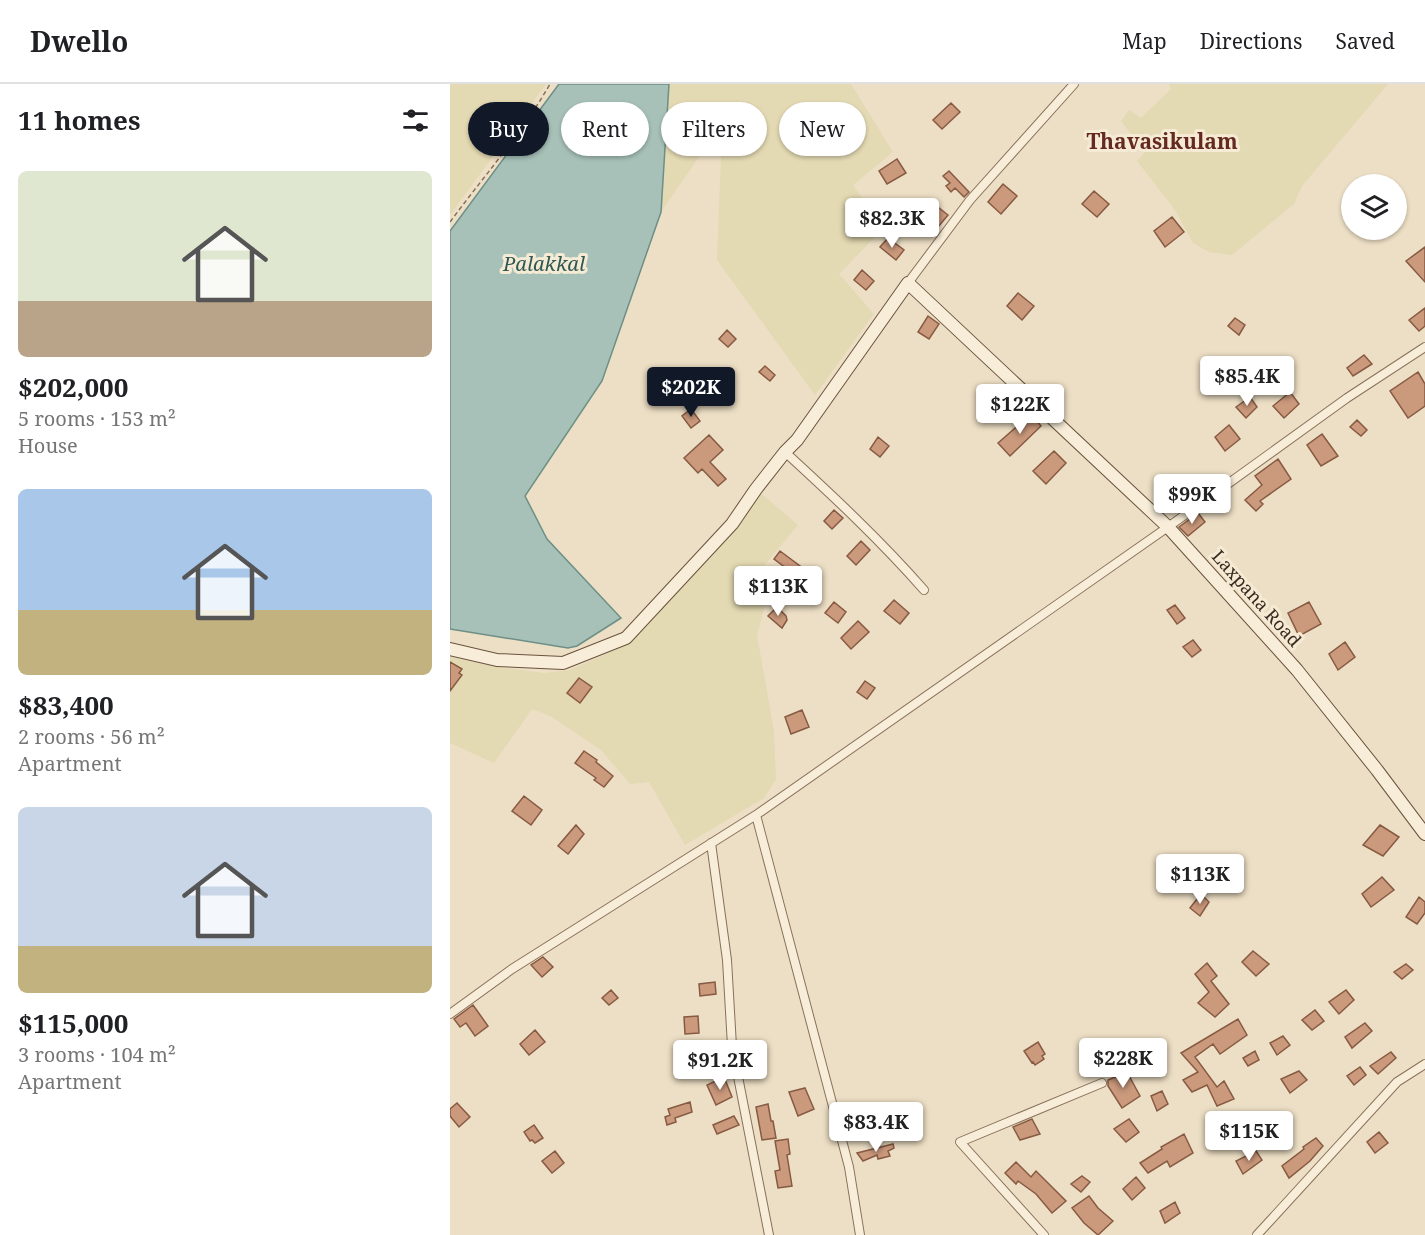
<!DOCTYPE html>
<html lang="en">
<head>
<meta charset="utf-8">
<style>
  :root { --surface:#fff; --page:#f2f2f2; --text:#202124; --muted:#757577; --line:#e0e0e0; --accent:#111827 }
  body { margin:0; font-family:"Noto Serif",serif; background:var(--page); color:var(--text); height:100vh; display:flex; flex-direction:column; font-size:22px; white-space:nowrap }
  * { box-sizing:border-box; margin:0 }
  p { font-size:20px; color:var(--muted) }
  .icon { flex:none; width:33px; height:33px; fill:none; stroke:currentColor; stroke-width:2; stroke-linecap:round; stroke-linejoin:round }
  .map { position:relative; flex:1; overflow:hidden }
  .sheet { display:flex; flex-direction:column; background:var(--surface); width:450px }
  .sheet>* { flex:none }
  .hud { position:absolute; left:18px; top:18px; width:570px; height:54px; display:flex; gap:12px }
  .controls { position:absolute; left:891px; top:90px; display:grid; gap:12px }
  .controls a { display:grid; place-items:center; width:66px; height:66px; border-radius:50%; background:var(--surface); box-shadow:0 2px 4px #0004; font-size:30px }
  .price { position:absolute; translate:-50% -51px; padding:0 14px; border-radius:6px; background:#fff; color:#222; font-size:20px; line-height:39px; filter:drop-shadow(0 2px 3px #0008) }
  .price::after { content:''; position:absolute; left:50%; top:36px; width:18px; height:14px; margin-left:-9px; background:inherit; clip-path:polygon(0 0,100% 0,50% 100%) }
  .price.selected { background:var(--accent); color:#fff }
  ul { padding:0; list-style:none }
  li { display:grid; align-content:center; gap:12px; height:318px; padding:0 18px }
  li span { display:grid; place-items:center; height:186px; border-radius:9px; color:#555 }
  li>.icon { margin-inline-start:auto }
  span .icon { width:108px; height:108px; fill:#fffc; stroke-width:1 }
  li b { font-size:26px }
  h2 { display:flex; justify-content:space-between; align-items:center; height:72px; padding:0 18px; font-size:26px }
  .pill { padding:0 21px; border-radius:27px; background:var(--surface); box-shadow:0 2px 4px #0004; font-size:21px; line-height:54px }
  .pill.selected { background:var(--accent); color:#fff }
  header { display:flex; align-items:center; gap:36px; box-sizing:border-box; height:84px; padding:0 30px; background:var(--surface); border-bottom:2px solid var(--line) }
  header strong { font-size:28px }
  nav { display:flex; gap:33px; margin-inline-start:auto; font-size:21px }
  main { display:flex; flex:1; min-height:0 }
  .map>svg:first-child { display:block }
  .farmland { fill:#e3d9b2 }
  .water { fill:#a7c1b8; stroke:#6d8f85; stroke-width:1.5 }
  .building { fill:#cb997c; stroke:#875a42; stroke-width:1.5 }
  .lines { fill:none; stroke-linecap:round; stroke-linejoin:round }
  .street-casing { stroke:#88715b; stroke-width:10 }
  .secondary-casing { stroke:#6a523e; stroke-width:14 }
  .path { stroke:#88715b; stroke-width:1.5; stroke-dasharray:4.5 3; stroke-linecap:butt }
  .street { stroke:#f8edd8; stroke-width:8 }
  .secondary { stroke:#f8edd8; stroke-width:12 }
  .labels { text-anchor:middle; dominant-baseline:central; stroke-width:6; stroke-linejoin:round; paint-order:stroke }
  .street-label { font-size:18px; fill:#392a1f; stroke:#f5ead4 }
  .water-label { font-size:20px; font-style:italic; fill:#2f5853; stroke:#f5ead4 }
  .quarter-label { font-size:21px; font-weight:bold; fill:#642a1f; stroke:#f5ead4 }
</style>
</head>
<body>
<header>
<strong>Dwello</strong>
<nav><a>Map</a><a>Directions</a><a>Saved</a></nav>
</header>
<main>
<section class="sheet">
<h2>11 homes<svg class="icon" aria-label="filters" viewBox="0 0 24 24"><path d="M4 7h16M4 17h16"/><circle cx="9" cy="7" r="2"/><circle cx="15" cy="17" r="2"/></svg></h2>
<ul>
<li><span style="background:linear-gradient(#dfe7d0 70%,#b9a48a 0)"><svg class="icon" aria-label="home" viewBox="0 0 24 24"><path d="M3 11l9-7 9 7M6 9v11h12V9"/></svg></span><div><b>$202,000</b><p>5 rooms · 153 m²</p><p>House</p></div></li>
<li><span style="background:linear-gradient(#a9c7e8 65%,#c2b280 0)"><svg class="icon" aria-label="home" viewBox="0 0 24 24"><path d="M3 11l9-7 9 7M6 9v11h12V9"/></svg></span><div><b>$83,400</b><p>2 rooms · 56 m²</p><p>Apartment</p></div></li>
<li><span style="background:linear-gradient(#c9d6e8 75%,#c2b280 0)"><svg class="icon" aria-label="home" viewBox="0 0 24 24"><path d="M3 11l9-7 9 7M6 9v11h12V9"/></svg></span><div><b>$115,000</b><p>3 rooms · 104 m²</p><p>Apartment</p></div></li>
</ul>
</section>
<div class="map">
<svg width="975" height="1151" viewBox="0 0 975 1151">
  <rect width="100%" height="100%" fill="#eddfc5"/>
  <!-- farmland -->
  <path class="farmland" d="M0 0H96L0 131Z
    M219 0H401L443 68 403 101 434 144 389 190 424 230 365 311 267 176 271 72 269 44 211 128Z
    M719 0H938L852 102 844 120 782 171 759 168 743 159 725 126 687 77 695 68 671 37 679 26 691 34 721 5Z
    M307 406 348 441 314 482 319 506 307 551 324 647 326 695 314 714 235 761 199 698 180 700 151 666 102 633 82 625 44 679 0 659V572L41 582 94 589 120 586 165 566 197 539Z"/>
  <!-- water -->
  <path class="water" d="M109 0H219L211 128 152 297 75 412 97 455 171 534 127 562 118 564 0 545V147Z"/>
  <!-- building -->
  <path class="building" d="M501 19 510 28 492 45 483 36Z
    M447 75 456 89 437 100 429 87Z
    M499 87 519 108 514 113 505 104 501 108 496 102 500 99 493 92Z
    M553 100 567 112 551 130 538 118Z
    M644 107 659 120 647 133 632 120Z
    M479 116 498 131 483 149 464 133Z
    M722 133 734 148 715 163 704 147Z
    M438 154 454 166 446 176 430 163Z
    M975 163V198L956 177Z
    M412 186 424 197 416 206 404 196Z
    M568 209 584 222 572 236 557 222Z
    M975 224V242L969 247 959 236Z
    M478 232 489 240 479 255 468 248Z
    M785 234 795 241 789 251 778 242Z
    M277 246 286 255 278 263 269 255Z
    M914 271 922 280 903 292 897 284Z
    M315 282 325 291 320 297 309 288Z
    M968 288 975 300V322L958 334 940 307Z
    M551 306 568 324 564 328 559 323 554 327 547 320 551 317 544 312Z
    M840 308 849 320 834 334 823 322Z
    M800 313 807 323 796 334 786 323Z
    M241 325 250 337 241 344 232 332Z
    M581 330 591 342 560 372 548 359Z
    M907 336 917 346 911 352 900 343Z
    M779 341 790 355 775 367 765 353Z
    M872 350 888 372 871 382 857 361Z
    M259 351 273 366 260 378 276 395 268 402 252 385 248 389 234 374Z
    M428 353 439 362 430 373 420 365Z
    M604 367 616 379 596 400 583 387Z
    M828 375 841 395 810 417 813 420 806 427 795 416 812 401 805 392Z
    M384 426 393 434 382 445 374 437Z
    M748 429 755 438 738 452 729 443Z
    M411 457 420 466 406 481 397 472Z
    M330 467 358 488 352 496 324 475Z
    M444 516 459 529 450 540 434 527Z
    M384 518 396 528 388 539 375 529Z
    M859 518 871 540 849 552 838 529Z
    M725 521 735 534 727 540 717 526Z
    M327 523 336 532 337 536 332 544 318 532Z
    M408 537 419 548 401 565 391 554Z
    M743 556 751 566 742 573 733 563Z
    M895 558 905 573 888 586 879 570Z
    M0 578 12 585 9 589 12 591 0 607Z
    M129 594 142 603 130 619 117 609Z
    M415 597 425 604 417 615 407 608Z
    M352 626 359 643 341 650 335 633Z
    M134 667 147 676 146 678 163 692 154 703 144 696 146 694 125 679Z
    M74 712 92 726 81 741 62 727Z
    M126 741 134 750 118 770 108 762Z
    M930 741 949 753 933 772 913 761Z
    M932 793 944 806 921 823 912 810Z
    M751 810 759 818 750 832 740 824Z
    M969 813 975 818V829L967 840 956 833Z
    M803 867 819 880 806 892 792 878Z
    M93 873 103 883 92 893 81 881Z
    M757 879 767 892 761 897 779 920 765 933 748 919 759 908 745 890Z
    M956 880 963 886 952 895 944 888Z
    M265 898 266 910 250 912 249 900Z
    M161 906 168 914 159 921 152 914Z
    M896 906 904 916 889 930 879 918Z
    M23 921 38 942 25 952 16 939 10 943 4 935Z
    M865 926 874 937 862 946 852 936Z
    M248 932 249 949 235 950 234 933Z
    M788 935 797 951 770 970 763 960 745 973 767 1003 774 997 784 1015 767 1022 757 1001 742 1008 733 996 748 988 731 969Z
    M915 939 922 947 902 964 895 953Z
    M85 946 95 958 79 971 70 960Z
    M833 952 840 961 827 971 820 959Z
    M588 958 595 970 592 972 594 975 585 981 583 978 582 979 574 967Z
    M805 967 809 976 798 982 793 974Z
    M941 968 946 974 928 990 920 982Z
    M910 983 916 991 904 1001 897 992Z
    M849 987 857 996 840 1009 831 995Z
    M677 988 690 1012 672 1024 658 1002V996Z
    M274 993 282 1013 266 1021 257 1001Z
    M355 1004 364 1025 348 1032 339 1008Z
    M712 1007 718 1020 707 1027 701 1012Z
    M240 1018 242 1028 225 1034 226 1038 217 1041 215 1033 220 1031 218 1025Z
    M7 1019 20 1033 9 1043 0 1032V1025Z
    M318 1020 321 1037H323L326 1054 312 1056 306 1023Z
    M284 1032 289 1041 267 1050 263 1041Z
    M582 1035 590 1050 570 1056 563 1043Z
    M679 1035 689 1048 676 1058 664 1045Z
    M84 1041 93 1054 85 1059 82 1056 80 1057 74 1048Z
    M929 1048 938 1059 925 1069 917 1058Z
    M734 1050 743 1069 720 1083 717 1077 698 1089 690 1079 712 1065 711 1063Z
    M866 1054 873 1062 860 1077 839 1094 832 1082 854 1065 853 1063Z
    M338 1055 340 1070 337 1071 342 1102 328 1104 325 1087 330 1086 325 1057Z
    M443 1060 444 1064 438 1067 440 1072 428 1075 427 1071 413 1077 407 1069Z
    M105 1067 114 1079 102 1089 92 1077Z
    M806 1067 812 1076 793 1090 786 1077Z
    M566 1078 581 1093 586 1087 616 1117 602 1129 586 1110 568 1097 566 1100 555 1089Z
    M632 1092 640 1098 631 1108 621 1100Z
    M686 1093 695 1104 682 1116 673 1105Z
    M639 1112 648 1124 663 1137 648 1151 634 1139 622 1124Z
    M725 1118 730 1129 715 1139 710 1127Z"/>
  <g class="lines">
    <defs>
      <path id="street" d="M458 199 520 116 624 0
        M335 368C383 412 431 457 474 506
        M261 759 277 876 282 962 319 1151
        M0 930 62 885 306 731
        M410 1151 399 1083 306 731 718 443 897 314 975 263
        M594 1151 510 1058 652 999
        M807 1151 947 998 975 980"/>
      <path id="secondary" d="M0 565 47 576 113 579 176 554 282 440 306 405 335 368 347 356 458 199 718 443 847 586 927 686 975 750"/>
    </defs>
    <!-- street casing -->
    <use href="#street" class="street-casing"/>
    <!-- secondary casing -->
    <use href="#secondary" class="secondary-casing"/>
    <!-- path -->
    <path class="path" d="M0 138C34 92 72 49 100 0"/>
    <!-- street -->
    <use href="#street" class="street"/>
    <!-- secondary -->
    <use href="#secondary" class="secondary"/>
  </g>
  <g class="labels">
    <!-- street labels -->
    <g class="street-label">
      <text transform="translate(807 514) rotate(48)">Laxpana Road</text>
    </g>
    <!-- water labels -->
    <g class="water-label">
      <text x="94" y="179">Palakkal</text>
    </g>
    <!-- quarter labels -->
    <g class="quarter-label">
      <text x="712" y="57">Thavasikulam</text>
    </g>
  </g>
</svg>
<div class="controls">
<a><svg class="icon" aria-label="layers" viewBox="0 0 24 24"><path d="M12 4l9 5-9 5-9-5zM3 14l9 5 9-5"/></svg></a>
</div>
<b class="price" style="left:442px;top:165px">$82.3K</b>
<b class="price" style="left:797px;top:323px">$85.4K</b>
<b class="price selected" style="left:241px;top:334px">$202K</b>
<b class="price" style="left:570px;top:351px">$122K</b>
<b class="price" style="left:742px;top:441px">$99K</b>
<b class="price" style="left:328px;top:533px">$113K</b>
<b class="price" style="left:750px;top:821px">$113K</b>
<b class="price" style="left:673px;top:1005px">$228K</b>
<b class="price" style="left:270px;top:1007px">$91.2K</b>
<b class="price" style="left:426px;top:1069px">$83.4K</b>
<b class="price" style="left:799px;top:1078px">$115K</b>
<div class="hud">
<a class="pill selected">Buy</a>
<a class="pill">Rent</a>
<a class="pill">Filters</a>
<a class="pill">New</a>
</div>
</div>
</main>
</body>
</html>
